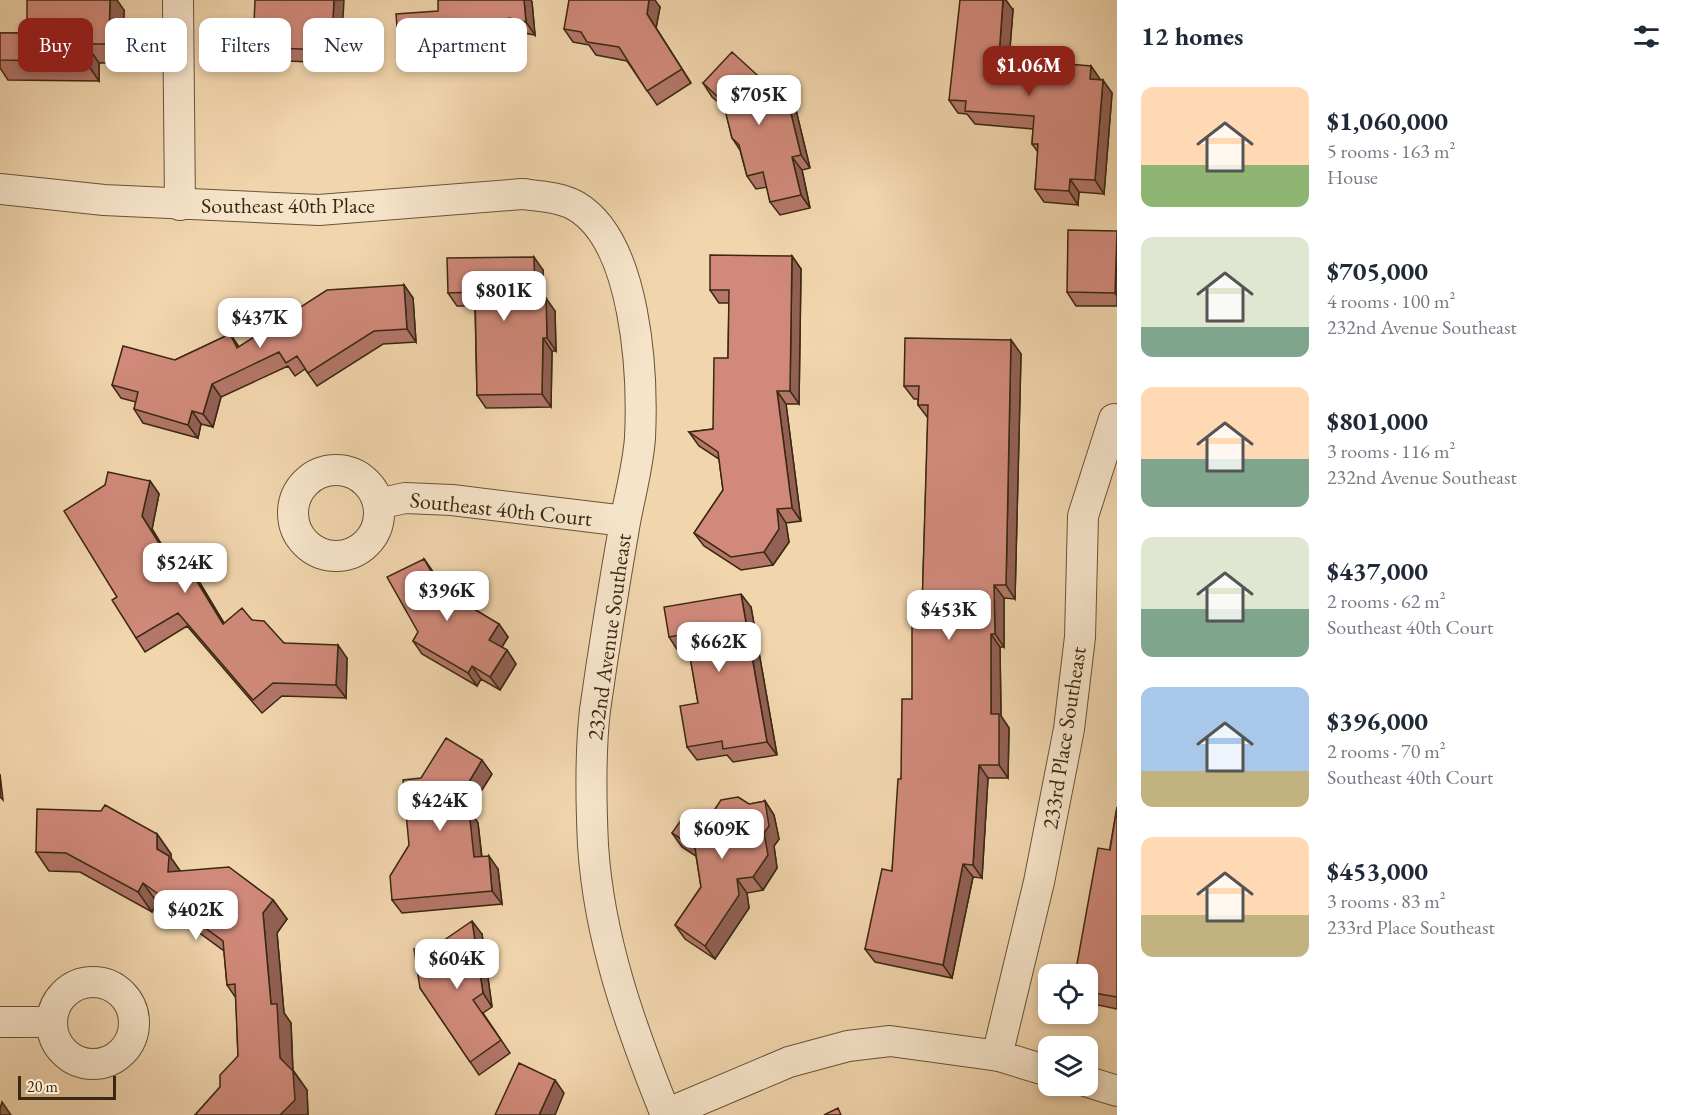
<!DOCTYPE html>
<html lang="en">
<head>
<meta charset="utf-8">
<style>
  :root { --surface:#fff; --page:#f2f2f3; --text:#1f2937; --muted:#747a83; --accent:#8f2418 }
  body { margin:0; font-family:"EB Garamond",serif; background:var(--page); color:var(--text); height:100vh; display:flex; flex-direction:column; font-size:22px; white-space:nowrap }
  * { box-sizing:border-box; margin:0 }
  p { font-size:20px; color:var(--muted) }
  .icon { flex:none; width:33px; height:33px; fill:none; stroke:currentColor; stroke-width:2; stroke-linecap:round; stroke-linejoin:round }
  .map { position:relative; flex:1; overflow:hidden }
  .details { display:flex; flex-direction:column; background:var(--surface); width:570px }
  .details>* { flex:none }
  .banner { position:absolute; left:18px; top:18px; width:570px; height:54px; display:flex; gap:12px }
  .controls { position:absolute; left:1038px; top:964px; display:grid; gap:12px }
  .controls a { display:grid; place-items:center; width:60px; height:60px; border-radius:12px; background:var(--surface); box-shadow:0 3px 9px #0003; font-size:30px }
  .scale { position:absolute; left:18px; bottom:15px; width:98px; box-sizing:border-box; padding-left:6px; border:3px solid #3a2910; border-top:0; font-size:16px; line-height:21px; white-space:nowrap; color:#3a2910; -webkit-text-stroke:4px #f6e4ca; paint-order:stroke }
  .price { position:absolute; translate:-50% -51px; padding:0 14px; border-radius:12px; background:#fff; color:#222; font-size:20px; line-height:39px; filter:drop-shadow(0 2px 3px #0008) }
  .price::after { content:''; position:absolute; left:50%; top:36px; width:18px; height:14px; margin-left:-9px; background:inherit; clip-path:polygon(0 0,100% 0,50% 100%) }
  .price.current { background:var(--accent); color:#fff }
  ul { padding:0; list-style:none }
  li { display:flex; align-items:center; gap:18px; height:150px; padding:0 24px }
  li span { display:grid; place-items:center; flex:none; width:168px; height:120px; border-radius:12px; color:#555 }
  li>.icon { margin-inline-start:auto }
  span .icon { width:72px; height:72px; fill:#fffc; stroke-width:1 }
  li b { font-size:26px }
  h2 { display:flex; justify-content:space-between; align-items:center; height:72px; padding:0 24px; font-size:26px }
  .pill { padding:0 21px; border-radius:12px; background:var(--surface); box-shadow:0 3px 9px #0003; font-size:21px; line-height:54px }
  .pill.current { background:var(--accent); color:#fff }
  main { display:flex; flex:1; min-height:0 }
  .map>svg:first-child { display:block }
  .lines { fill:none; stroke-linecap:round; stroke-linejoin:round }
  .street-casing { stroke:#685437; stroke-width:32 }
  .street { stroke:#f6e4ca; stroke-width:30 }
  .wall { fill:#b37669; stroke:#3a2910; stroke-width:1.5 }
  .shaded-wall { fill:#926055; stroke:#3a2910; stroke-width:1.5 }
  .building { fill:#d0897a; stroke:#3a2910; stroke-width:1.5 }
  .labels { text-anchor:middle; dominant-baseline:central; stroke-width:6; stroke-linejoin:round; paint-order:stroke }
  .street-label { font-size:22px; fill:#3a2910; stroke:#f6e4ca }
</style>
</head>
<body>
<main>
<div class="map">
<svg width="1117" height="1115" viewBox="0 0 1117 1115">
  <rect width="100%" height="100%" fill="#f1d5ad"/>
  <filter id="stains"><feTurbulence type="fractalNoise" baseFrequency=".00333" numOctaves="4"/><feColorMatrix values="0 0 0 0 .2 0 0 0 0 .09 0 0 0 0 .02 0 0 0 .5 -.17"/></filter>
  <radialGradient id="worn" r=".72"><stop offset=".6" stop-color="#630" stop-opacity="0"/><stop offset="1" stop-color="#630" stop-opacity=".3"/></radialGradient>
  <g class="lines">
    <defs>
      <path id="street" d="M178 0 180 205
        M0 189 104 200 319 210 522 194C539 196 560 197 576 206 637 242 643 375 640 438 638 466 630 495 625 522 614 585 604 647 595 710 590 753 591 802 593 845 599 940 631 1028 666 1115
        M293 513a43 43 0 1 1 86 0a43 43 0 1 1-86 0Z
        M378 504 405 498 452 500 625 521
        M52 1023a41 41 0 1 1 82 0a41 41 0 1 1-82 0Z
        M0 1022H51
        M997 1056 1039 882 1069 729 1080 637 1083 516 1114 419
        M1088 1082 1117 1091
        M666 1114 789 1062 848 1046 890 1041 999 1056 1048 1071"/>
    </defs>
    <!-- street casing -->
    <use href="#street" class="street-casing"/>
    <!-- street -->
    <use href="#street" class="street"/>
  </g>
  <!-- wall -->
  <path class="wall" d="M532 2 535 35 518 32 520 57 408 66 399 52Z
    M660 7 656 28 691 83 657 105 627 61 596 55 589 45 573 42 564 29Z
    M124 10 123 63H99V81L8 80 0 68V33H27Z
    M1013 10 1008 72 1056 76 1091 66 1100 80 1112 93 1104 194 1079 192 1078 205 1044 202 1035 189 1038 152 1032 144 1033 129 975 124 967 114 958 113 949 100Z
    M343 21 358 34 357 64 263 60 253 47Z
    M703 83 779 95 795 106 810 168 802 170 810 208 780 215 770 202 767 187 756 189 747 176 740 150 732 138 725 108 712 97Z
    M1117 232V306H1076L1067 292Z
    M792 256 801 269 799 404H786L801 521 786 523 789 542 773 565 741 570 704 546 694 533 723 490 719 459 699 446 689 432 713 429 728 358 729 303H719L710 290Z
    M543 270 544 298 555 311 556 351H552L551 407 486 408 477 395 475 306H457L448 293Z
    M404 285 413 298 416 342 383 344 317 386 305 369 295 376 288 366 221 397 213 427 201 424 198 438 143 423 134 409 136 402 121 398 112 385 175 360 230 334 239 347Z
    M1011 340 1021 354 1015 599 1004 598V647H1000L1001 716 1009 728 1008 778H988L982 878 973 877 952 978 875 962 865 949 892 871 901 779 912 699 922 609 928 418 918 405V399H914L904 386Z
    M150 481 159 494 152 529 181 576 200 583 224 623 252 620 284 643 347 658 346 698 282 696 262 713 187 626 145 652 136 638 117 597Z
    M424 559 433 572 444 591 499 624 508 637 502 647 507 650 516 664 500 690 481 679 477 686 422 654 413 641 418 632Z
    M751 607 777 755 733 762 727 755 697 760 687 747 698 703 689 649 678 651 669 637Z
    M492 774 469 810 478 823 482 857 498 869 502 904 402 913 392 900Z
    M765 801 774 815 779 839 774 846 777 868 763 890 747 893 749 908 715 959 685 939 675 925 701 887 696 856 682 847 672 833 713 812Z
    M1117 807V1009L1088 1003V975Z
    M157 834 171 854V858L180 871 273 900 287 919 277 933 284 1013 291 1023 293 1070 307 1090 308 1115H195L220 1087 238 1056 236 998 227 985 224 951 157 902 152 912 80 872 49 871 36 852Z
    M482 934 492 1007 483 1013 510 1053 479 1075 420 988 434 947Z"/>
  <!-- shaded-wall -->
  <path class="shaded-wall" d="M110 0H117L124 10 123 63 109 44Z
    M334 0H344L342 34 333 20Z
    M524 0H531L532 2 535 35 526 22Z
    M649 0H655L660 7 656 28 691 83 647 14Z
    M1003 0H1006L1013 10 1007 85 998 71Z
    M509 18 518 32 520 57 511 44Z
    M349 21 358 34 357 64 348 51Z
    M86 44 99 63V81L86 62Z
    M1091 66 1100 79 1099 92 1090 79Z
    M1103 80 1112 93 1104 194 1095 180Z
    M786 93 795 106 810 168 801 155Z
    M792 157 802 170 810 208 801 195Z
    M1070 179 1079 192 1078 205 1069 191Z
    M1117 232V296L1115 293Z
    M792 256 801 269 799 404 790 391Z
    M534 257 543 270 544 311 535 298Z
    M404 285 413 298 416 342 407 329Z
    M546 298 555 311 556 351 547 338Z
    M230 334 239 347 237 348Z
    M543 338 552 351 551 407 542 394Z
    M1011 340 1021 354 1015 599 1006 585Z
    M212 384 221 397 213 427 203 414Z
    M777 391 786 404 801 521 792 508Z
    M192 411 201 424 198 438 188 425Z
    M150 481 159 494 152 529 189 590 180 577 142 516Z
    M777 509 786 523 789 542 773 565 764 552Z
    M424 559 433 572 451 603 442 590Z
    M190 570 200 583 232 637 223 624Z
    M994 585 1004 598V647L995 634Z
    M741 594 751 607 777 755 767 742Z
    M499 624 508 637 498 653 489 640Z
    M991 634 1000 647 1001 716 1009 728 1008 778 999 765 991 714Z
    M338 645 347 658 346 698 336 685Z
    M507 650 516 664 500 690 490 677Z
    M472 666 481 679 477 686 468 673Z
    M482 760 492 774 469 810 478 823 483 871 474 857 457 802Z
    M979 765 988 778 982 878 973 865Z
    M0 774 3 800 0 797Z
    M765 801 774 815 779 839 774 846 777 868 763 890 753 877 764 833Z
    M157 834 171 854V858L183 875 168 872 157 849Z
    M489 856 498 869 502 904 492 891Z
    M963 864 973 877 952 978 943 965Z
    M737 879 747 893 749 908 715 959 705 946Z
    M143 883 157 902 152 912 138 892Z
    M273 900 287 919 277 933 284 1013 291 1023 293 1077 280 1058 271 1004 263 913Z
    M472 921 482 934 492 1007 483 993Z
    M293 1071 307 1090 308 1115H280Z
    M555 1080 564 1093 555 1115H539Z
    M2 1102 11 1115H0V1108Z"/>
  <!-- building -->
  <path class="building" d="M27 0H110L109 44H86V62L0 60V33H27Z
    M255 0H334L333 20 349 21 348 51 253 47Z
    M438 0H524L526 22 509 18 511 44 399 52 396 14 438 11Z
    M569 0H649L647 14 682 69 647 91 619 47 587 42 581 32 564 29Z
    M960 0H1003L998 71 1056 76V63L1091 66 1090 79 1103 80 1095 180 1070 179 1069 191 1035 189 1038 144H1032L1034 116 965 111 966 101 949 100Z
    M732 52 779 95 786 93 801 155 792 157 801 195 770 202 763 172 747 176 739 145 732 138 723 102 703 83Z
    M1068 230 1117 231 1115 293 1067 292Z
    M710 255 792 256 790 391H777L792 508 777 509 779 529 764 552 731 557 694 533 723 490 718 452 689 432 713 429 714 358H728L729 290H710Z
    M534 257 535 298H546L547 338H543L542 394 477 395 475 292 448 293 447 258Z
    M404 285 407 329 374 331 308 373 297 356 286 363 279 352 212 384 203 414 192 411 188 425 134 409 138 392 112 385 123 346 175 360 230 334 237 348 327 290Z
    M905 338 1011 340 1006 585H994L995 634H991V714H999V765H979L973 865 963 864 943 965 865 949 882 869 892 871 898 779H901L902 699H912V609H922L928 405H918L919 386H904Z
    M108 472 150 481 142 516 180 577 190 570 223 624 242 608 252 620 264 621 284 643 338 645 336 685 273 683 253 700 178 613 136 638 112 600 117 597 64 511 105 485Z
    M424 559 442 590 499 624 489 640 507 650 490 677 472 666 468 673 413 641 418 632 387 577Z
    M741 594 767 742 723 749 722 741 687 747 680 706 698 703 686 634 669 637 664 607Z
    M446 738 482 760 457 802 469 810 474 857 489 856 492 891 392 900 390 876 409 845 403 780 421 778Z
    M738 797 749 804 765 801 769 826 764 833 768 855 753 877 737 879 739 895 705 946 675 925 701 887 695 848 672 833 684 816 713 812 721 800Z
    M105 805 157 834V849L169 856 168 872 229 867 273 900 263 913 271 1004H277L280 1058 293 1071 295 1100 280 1115H195L220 1087V1075L238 1056 235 984 227 985 223 941 143 883 138 892 66 853 36 852 37 809 101 811Z
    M1117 807V997L1088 992V975H1075L1098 848 1110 850Z
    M472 921 483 993 473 1000 501 1040 470 1062 420 988 414 949 434 947Z
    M519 1063 555 1080 539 1115H495Z
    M838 1108 841 1115H824Z"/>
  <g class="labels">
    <!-- street labels -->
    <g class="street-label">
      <text x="288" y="205">Southeast 40th Place</text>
      <text transform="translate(501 509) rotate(6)">Southeast 40th Court</text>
      <text transform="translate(609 637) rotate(-82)">232nd Avenue Southeast</text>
      <text transform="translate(1064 738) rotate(-81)">233rd Place Southeast</text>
    </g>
  </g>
  <rect width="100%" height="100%" filter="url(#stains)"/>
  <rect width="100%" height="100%" fill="url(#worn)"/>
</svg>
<div class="controls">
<a><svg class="icon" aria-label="locate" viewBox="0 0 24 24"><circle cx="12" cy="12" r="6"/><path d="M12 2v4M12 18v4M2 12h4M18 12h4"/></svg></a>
<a><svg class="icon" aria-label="layers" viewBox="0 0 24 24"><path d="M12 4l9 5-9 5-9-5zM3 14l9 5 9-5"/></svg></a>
</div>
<div class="scale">20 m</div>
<b class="price current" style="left:1029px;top:97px">$1.06M</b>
<b class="price" style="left:759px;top:126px">$705K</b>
<b class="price" style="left:504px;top:322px">$801K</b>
<b class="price" style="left:260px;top:349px">$437K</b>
<b class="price" style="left:185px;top:594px">$524K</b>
<b class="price" style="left:447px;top:622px">$396K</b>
<b class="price" style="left:949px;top:641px">$453K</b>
<b class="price" style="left:719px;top:673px">$662K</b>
<b class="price" style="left:440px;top:832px">$424K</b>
<b class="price" style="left:722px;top:860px">$609K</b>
<b class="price" style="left:196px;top:941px">$402K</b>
<b class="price" style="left:457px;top:990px">$604K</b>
<div class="banner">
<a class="pill current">Buy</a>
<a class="pill">Rent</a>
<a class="pill">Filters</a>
<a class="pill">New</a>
<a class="pill">Apartment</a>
</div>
</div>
<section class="details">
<h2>12 homes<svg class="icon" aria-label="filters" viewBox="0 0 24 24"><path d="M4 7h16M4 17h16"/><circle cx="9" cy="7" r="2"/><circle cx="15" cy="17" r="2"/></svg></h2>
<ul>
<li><span style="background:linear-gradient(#ffd9b3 65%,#8fb573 0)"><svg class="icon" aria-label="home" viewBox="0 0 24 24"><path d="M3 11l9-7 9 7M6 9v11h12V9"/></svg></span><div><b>$1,060,000</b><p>5 rooms · 163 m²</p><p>House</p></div></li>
<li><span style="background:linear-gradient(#dfe7d0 75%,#7fa58c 0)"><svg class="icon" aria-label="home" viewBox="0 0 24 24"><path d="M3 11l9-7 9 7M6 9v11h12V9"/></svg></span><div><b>$705,000</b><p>4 rooms · 100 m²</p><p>232nd Avenue Southeast</p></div></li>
<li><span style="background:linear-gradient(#ffd9b3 60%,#7fa58c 0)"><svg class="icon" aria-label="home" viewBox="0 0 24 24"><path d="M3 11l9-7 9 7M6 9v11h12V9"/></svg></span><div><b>$801,000</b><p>3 rooms · 116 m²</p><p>232nd Avenue Southeast</p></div></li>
<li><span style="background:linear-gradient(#dfe7d0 60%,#7fa58c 0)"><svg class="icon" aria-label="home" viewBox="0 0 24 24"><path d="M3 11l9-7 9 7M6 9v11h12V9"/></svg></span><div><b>$437,000</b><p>2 rooms · 62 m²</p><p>Southeast 40th Court</p></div></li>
<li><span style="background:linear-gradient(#a9c7e8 70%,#c2b280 0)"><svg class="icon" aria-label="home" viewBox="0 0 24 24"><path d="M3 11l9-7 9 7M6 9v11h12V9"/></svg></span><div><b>$396,000</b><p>2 rooms · 70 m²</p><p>Southeast 40th Court</p></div></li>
<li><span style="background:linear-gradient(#ffd9b3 65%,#c2b280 0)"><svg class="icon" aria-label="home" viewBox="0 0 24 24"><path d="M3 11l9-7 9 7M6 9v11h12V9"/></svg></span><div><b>$453,000</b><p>3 rooms · 83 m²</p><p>233rd Place Southeast</p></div></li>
</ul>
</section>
</main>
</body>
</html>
